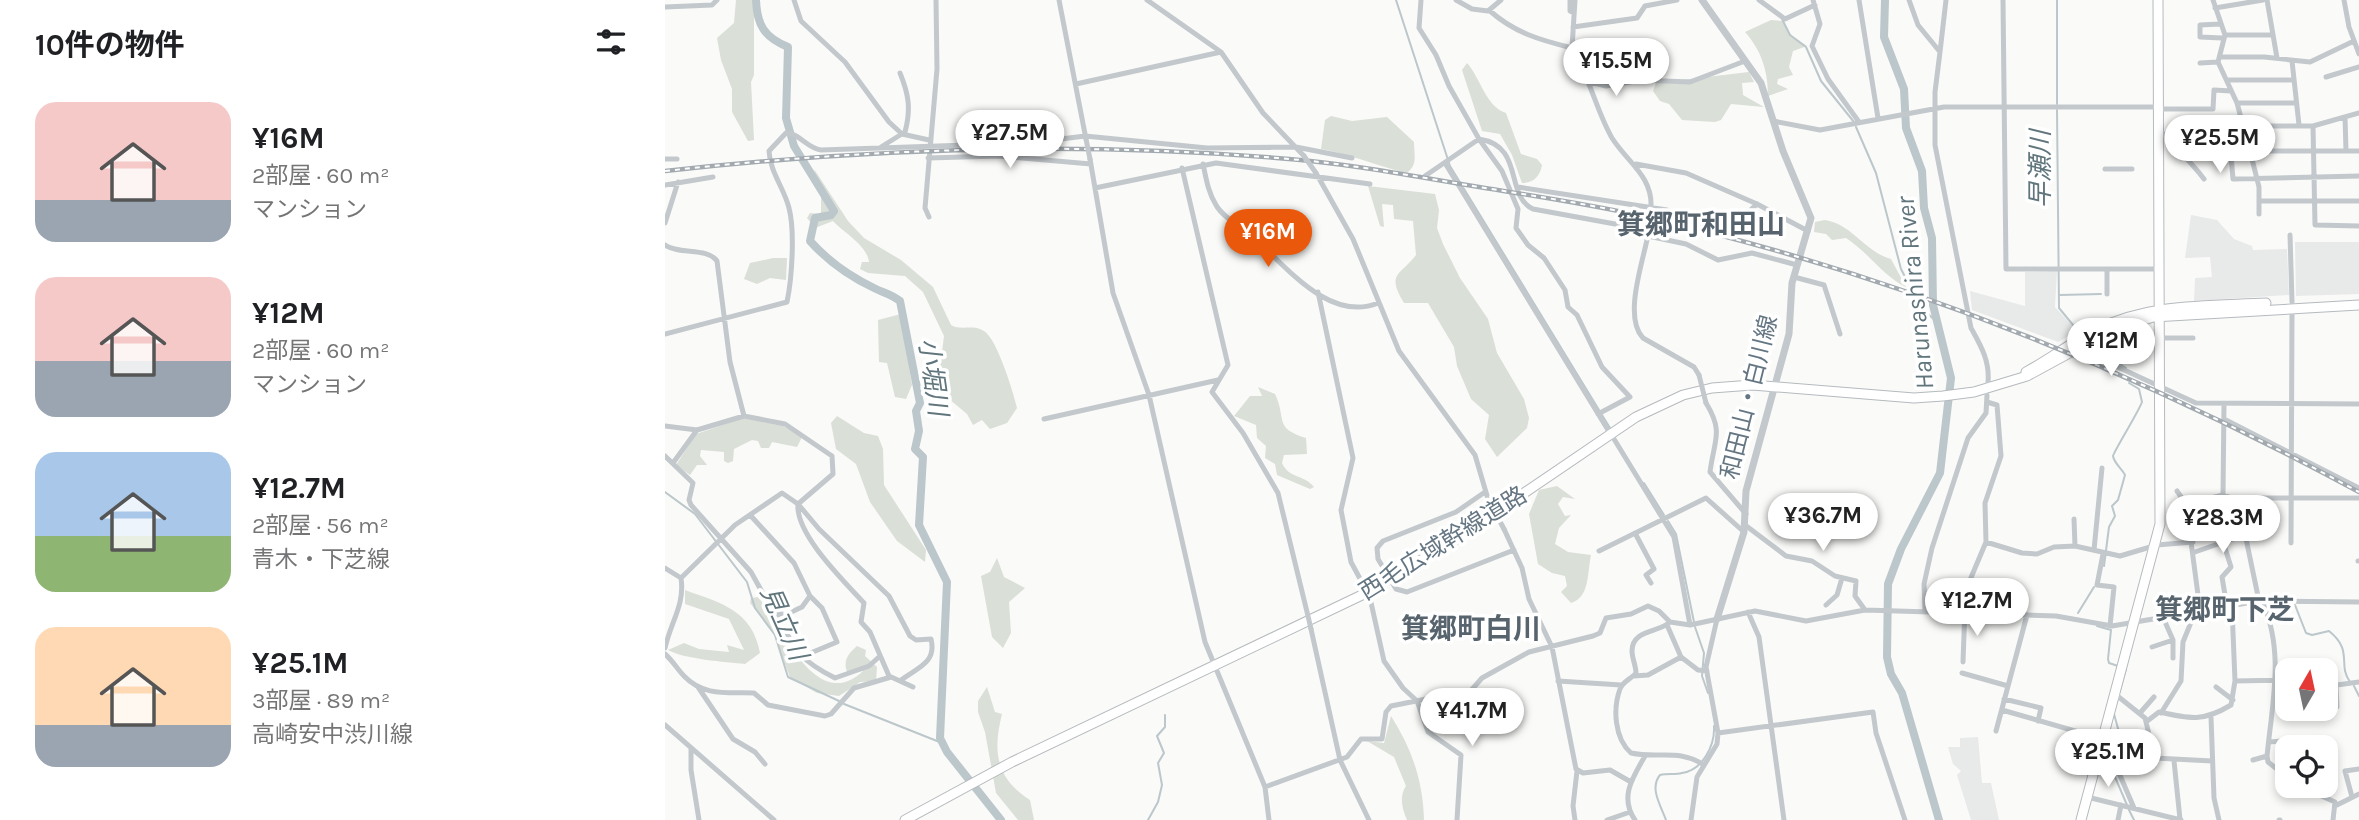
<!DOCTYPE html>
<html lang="ja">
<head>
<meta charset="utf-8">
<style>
  :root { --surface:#fff; --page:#f6f6f6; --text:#202124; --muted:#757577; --accent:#ea580c }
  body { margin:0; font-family:Karla,"Noto Sans JP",sans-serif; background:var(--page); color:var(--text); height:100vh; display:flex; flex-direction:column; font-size:26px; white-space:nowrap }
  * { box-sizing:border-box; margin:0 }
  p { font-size:23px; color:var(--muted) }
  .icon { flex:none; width:38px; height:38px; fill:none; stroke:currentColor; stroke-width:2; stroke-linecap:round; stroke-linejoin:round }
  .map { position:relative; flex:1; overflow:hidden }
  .sheet { display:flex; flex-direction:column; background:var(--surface); width:665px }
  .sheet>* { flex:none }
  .needle { width:46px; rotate:9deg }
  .buttons { position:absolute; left:1610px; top:658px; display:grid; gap:14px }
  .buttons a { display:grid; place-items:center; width:63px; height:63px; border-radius:14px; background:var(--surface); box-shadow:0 4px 10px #0003; font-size:35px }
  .price { position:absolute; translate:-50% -60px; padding:0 16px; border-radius:24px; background:#fff; color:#222; font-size:23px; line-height:46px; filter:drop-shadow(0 2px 4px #0008) }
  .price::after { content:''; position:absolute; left:50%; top:42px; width:21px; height:16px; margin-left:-10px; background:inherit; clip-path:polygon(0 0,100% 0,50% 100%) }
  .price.current { background:var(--accent); color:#fff }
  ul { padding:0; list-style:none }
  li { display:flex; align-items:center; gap:21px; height:175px; padding:0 35px }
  li span { display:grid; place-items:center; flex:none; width:196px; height:140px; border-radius:21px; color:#555 }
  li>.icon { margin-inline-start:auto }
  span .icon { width:84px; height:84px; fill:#fffc; stroke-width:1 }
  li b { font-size:30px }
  h2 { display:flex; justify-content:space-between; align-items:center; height:84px; padding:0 35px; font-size:30px }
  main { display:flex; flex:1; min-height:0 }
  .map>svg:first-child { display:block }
  .built { fill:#e8e9e9 }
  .green { fill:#dadfd7 }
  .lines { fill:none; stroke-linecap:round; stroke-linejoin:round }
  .stream { stroke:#bbc7cb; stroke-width:2 }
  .river { stroke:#bbc7cb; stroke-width:8 }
  .primary-casing { stroke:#b5babe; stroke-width:11 }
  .minor { stroke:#c3c8cc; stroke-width:5 }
  .tertiary { stroke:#c3c8cc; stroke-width:7 }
  .primary { stroke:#fff; stroke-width:9 }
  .rail-casing { stroke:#a2aab0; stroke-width:4.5 }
  .rail { stroke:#fff; stroke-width:2; stroke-dasharray:5; stroke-linecap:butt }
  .minor-bridge { stroke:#c3c8cc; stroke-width:5 }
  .labels { text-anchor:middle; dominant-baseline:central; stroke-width:7; stroke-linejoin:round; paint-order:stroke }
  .street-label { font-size:24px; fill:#657683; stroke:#fff }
  .water-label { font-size:26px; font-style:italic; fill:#60757c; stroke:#fff }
  .quarter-label { font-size:28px; font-weight:bold; fill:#57646e; stroke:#fff }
</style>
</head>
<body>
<main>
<section class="sheet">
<h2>10件の物件<svg class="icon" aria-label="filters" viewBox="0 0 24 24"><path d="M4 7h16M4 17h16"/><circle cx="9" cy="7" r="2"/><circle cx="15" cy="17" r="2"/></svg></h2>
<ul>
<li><span style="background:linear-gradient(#f6c9c9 70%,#9aa5b1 0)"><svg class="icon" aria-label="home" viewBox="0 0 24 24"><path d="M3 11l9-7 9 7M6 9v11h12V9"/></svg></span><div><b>¥16M</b><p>2部屋 · 60 m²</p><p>マンション</p></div></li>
<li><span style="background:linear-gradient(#f6c9c9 60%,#9aa5b1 0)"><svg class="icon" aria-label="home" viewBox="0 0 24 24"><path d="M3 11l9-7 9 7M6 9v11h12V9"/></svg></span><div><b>¥12M</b><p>2部屋 · 60 m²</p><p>マンション</p></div></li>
<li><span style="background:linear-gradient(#a9c7e8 60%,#8fb573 0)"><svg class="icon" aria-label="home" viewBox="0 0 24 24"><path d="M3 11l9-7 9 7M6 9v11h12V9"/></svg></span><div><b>¥12.7M</b><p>2部屋 · 56 m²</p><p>青木・下芝線</p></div></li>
<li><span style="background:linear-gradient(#ffd9b3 70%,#9aa5b1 0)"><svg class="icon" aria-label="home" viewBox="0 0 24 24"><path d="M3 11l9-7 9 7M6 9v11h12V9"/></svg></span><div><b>¥25.1M</b><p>3部屋 · 89 m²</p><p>高崎安中渋川線</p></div></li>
</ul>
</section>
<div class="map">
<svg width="1694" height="820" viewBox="0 0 1694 820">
  <rect width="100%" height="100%" fill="#fafaf8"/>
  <!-- built -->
  <path class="built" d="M1526 215 1552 220 1569 239 1587 246 1588 250 1622 249 1624 295 1529 301 1530 278 1547 277 1545 257 1520 258Z
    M1630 242H1694V294L1631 296Z
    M1392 271 1390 307 1412 331 1393 342 1307 310 1305 291 1360 306V272Z
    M1313 737 1317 783H1326L1334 820H1306L1292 775 1296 771 1288 764 1283 747H1295V738Z"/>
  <!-- green -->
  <path class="green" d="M71 0H89V75L86 82 89 140 83 141 67 112V89L56 60 52 38 69 23Z
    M1106 20 1117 21 1126 35 1142 46 1128 51 1124 67 1128 75 1113 79 1112 84 1123 89 1103 96C1103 72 1097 51 1080 32Z
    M802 63C815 77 821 107 841 113L856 154 872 159 877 165C875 176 869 183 857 183L847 155 835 134 817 131 797 70Z
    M1084 72 1089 82 1077 83 1078 95 1099 107 1066 104 1056 120 1050 122 1017 120 1004 104 995 101 988 91 991 83Z
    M666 116 687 121 722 117 749 142C749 156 753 164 742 173 712 166 685 154 656 149L660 120Z
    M149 169 183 221 199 238 236 260 268 287 286 325C296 331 308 324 319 331 332 339 348 391 352 408L342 423 325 429 317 420 308 425 302 414 277 393 273 384 279 336 258 292 240 276 203 273 195 269 197 262H204C202 245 179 233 168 221L150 228 142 218 145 213 156 214V194Z
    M703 186 770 194 774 210 772 228 778 244 795 278 823 319 832 353 859 399 864 418 862 428 832 457 820 439 824 415 806 399 792 366 789 347 763 303H739C721 273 735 276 751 255L748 221 729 219 728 205 717 204 719 227 715 226Z
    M1160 220C1187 224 1200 252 1226 259L1241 287C1219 277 1203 252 1181 238L1167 240 1161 234 1149 232 1150 222Z
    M108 258H122L121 280 105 278 92 284 79 279 85 263Z
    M236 314 247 385 241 399 230 397 222 363 214 362 213 320Z
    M593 387 610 394C622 419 608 428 641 438L642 454 619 455 617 463C624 479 639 474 649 487L645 489 612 475 610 464 600 458 601 446 592 438 591 425 569 416 585 396H597Z
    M172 416 199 433 213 436 218 449 219 485 261 550 260 562 232 541 205 502 191 464 171 449 166 423Z
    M78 418 118 426 137 437 132 447 107 442 104 448H96L93 441 87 440 69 449 68 461 63 463 59 461V452L36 450 35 456 42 465H32L25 475 11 465 31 434Z
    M892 486 910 499 898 497 893 504 900 516 906 515 894 528 890 544 903 552 926 555C922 574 925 597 906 603L896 592 902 586 900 576 887 573 873 564 864 514 874 490Z
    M1118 496 1164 507 1165 531 1154 536V523L1130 520 1124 510 1111 517Z
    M332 558 339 577 360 588 344 602 346 633 338 648 327 637 316 576 325 572Z
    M20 590C56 603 87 610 95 653L80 664C61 662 18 659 3 650L19 643 34 649 64 652 62 645 79 650 64 619 20 604Z
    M93 597C115 623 151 716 198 671L182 672C178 660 183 654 192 646L201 650 200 656 212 667 211 681 195 682 174 696 152 693 125 677 107 630 85 603 86 598Z
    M322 687 330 712 337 714C327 753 332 779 365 800L369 820H353L331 793 320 732 313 712V701Z
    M726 716C747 749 758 781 759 820H742C737 809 734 796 741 786L729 757 702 741 719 743Z"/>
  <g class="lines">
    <!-- stream -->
    <path class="stream" d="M731 0 785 166 934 410
      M1392 0V104
      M1117 19 1125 35 1141 47 1156 81 1189 122
      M1392 110 1394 308 1413 331
      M1191 127 1211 173 1236 269 1256 308 1272 322
      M1395 295 1436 294
      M1428 347 1461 368
      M937 415 945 428
      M979 483 999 515
      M0 492 30 514 82 582 90 608 110 635 123 677 174 701
      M1003 521 1011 534 1029 622
      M1439 566 1444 527 1450 516 1447 506 1453 500 1460 475C1457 469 1449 463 1448 456 1448 453 1474 411 1477 402L1474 389 1464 383
      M1630 605 1641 633 1647 635 1664 631C1689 651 1672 664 1685 682
      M1413 613 1429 587
      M1432 626 1446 630 1443 659 1444 663 1453 666
      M1030 627 1039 653 1037 676 1043 693
      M1689 686 1694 696
      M1455 690 1461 669
      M179 704 277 743
      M1449 714 1454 732 1447 770 1462 805
      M1464 810 1469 820
      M483 820 493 802 497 785 493 763 499 753 492 736 500 727V715
      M1001 820C996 806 984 788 995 775 1003 773 1010 775 1017 773 1038 770 1050 745 1049 726"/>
    <!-- river -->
    <path class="river" d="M91 0C92 25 99 37 123 47L121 118 129 146 169 211 166 215 150 218 145 241C162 260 186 277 209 288 219 293 226 294 235 301L255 403 251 411 254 431 250 449 258 457 254 525 282 582 275 738 282 752 336 820
      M1220 0 1219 37 1239 89 1241 128 1257 171 1259 208 1267 238 1268 305 1286 378 1275 473 1236 549 1223 584 1222 657 1226 674 1237 693 1274 820"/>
    <defs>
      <path id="primary" d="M1361 372C1385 359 1407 342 1431 330 1484 303 1544 306 1601 303
        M240 820 347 762 697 595 787 542 971 417 1018 395 1047 388 1087 385 1249 398 1278 396 1309 392 1362 376 1443 332 1488 317 1694 305
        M1416 820 1495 524 1493 0"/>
    </defs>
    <!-- primary casing -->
    <use href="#primary" class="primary-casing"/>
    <!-- minor -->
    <path class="minor" d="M129 0 136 21 180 62 224 122 237 134 264 140
      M394 0 421 139
      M482 0 556 52 598 113 639 156
      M756 0 754 28 771 55 784 86 814 139 837 171 853 209 851 228 863 245 879 258 900 290 903 307 912 315 937 367 965 397 933 414
      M791 0 807 9 823 11 836 0
      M905 0V11L909 13
      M910 0 906 64 914 79 941 86 976 80 1025 82 1080 61
      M1094 0 1120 19 1150 5
      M1148 0 1155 24 1147 46 1163 79 1194 122
      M1194 0 1213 118
      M1244 0 1253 25 1275 52 1270 92V145L1306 328C1316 346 1325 361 1323 383
      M1338 0 1341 269H1495
      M1548 0 1560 35 1553 62 1572 103 1585 151 1594 187V214
      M1602 0 1612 58
      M1679 0 1684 27 1694 54
      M0 7 47 5 52 0
      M1550 8 1598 0
      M825 11C850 33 875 40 907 48
      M1555 24 1535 25V37L1557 38
      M908 27 972 18 980 6 1012 0
      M1560 35H1608
      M1275 52 1281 0
      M1557 57H1599L1645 62 1689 41
      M1627 61 1634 125
      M1535 63 1553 62
      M1661 77 1694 67
      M1562 80H1628
      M923 82C931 101 937 121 947 138 962 162 988 176 986 208
      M411 84 556 52
      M1572 103H1631
      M1494 109H1548L1549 90 1566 91
      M1680 117 1681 151
      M1108 121 1155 130 1279 107H1493
      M1578 126H1648L1694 113
      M1648 126 1650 225 1694 226
      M1494 129C1509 147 1525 160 1539 179
      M216 147 240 132C246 109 244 95 235 73
      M1694 151H1585L1566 155 1568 179 1694 176
      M263 158 333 156 426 164
      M0 159H12
      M425 159 448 293 484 395 540 642 600 787 604 820
      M780 163 943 430
      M538 164C541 178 543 192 551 205 558 218 577 227 588 237 621 266 664 323 713 303
      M971 164 1021 173 1092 204 1143 231
      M517 168 563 365 547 392 578 433 613 493 643 616
      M1440 169H1467
      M651 173 688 239 734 351 810 455 823 499
      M760 176 814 139C860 146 839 195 868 209L961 226 983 236 1021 244 1053 260 1087 253 1132 265
      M0 185 48 177
      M853 187 1002 210 1052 230 1068 226 1092 204
      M430 188 551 163 705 184
      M1595 201H1694
      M264 217 260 208 272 69 271 0
      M0 223 13 182
      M983 235C978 262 958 317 978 338L1029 367 1034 375
      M1625 235 1627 302
      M0 245C15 255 42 247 52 261L65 362 79 416
      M1129 277 1159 285 1175 334
      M653 292 688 458 676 510 686 562 700 588
      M1442 294V269
      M0 334 122 302C127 278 130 231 124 208 119 188 105 172 104 151L121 133C134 133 142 148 156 150L364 143 420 136 542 148 631 147 687 158
      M1495 338H1528
      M1419 345 1422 353 1531 403 1694 404
      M1041 403C1059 432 1049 440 1045 472L1081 514
      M1559 404 1558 495 1570 499 1574 505 1594 601
      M379 419 553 380
      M1559 419 1694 488
      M0 426 32 430 79 416 120 424 167 456 168 474 133 504C130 534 180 582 199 603L196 622 205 632 224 676 248 687
      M949 439 1009 537 1025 625
      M0 456 28 483 24 500 26 505 86 572 107 610 120 615 137 607 145 596 129 563 86 516
      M8 463 32 430
      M1512 491 1521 504 1535 610
      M820 492 791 512 718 541 712 548 713 559 731 589 742 592 849 550
      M1521 504 1558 495
      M1574 505 1597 498H1694
      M1409 519 1410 546
      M1080 525 1121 556 1147 561 1170 576 1191 581 1190 596 1200 610
      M839 529 857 568 864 599 887 647 911 769 918 773 945 770 966 782
      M970 533 989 569 981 575 986 583
      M1321 542 1357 553 1372 554 1389 547 1410 546 1455 556 1492 545 1528 542
      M1626 543 1627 308
      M1560 548 1566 567 1557 577 1562 607
      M1429 550 1437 468
      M934 551 1041 498 1079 532
      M1530 552 1579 535
      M1438 554 1432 585 1449 587 1445 626
      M1693 561H1694
      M0 568 16 578
      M705 598 719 661 738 688 752 701 763 732 796 755 792 820
      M1597 601C1620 651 1607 704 1602 756L1603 762 1622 777
      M1161 605 1172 595 1177 578
      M1260 611 1259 584 1267 548 1303 438 1321 413 1322 395
      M1083 612 1094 637 1119 820
      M111 613C130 649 132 659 170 678L204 666 215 656
      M1005 622C994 633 967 629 967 651 967 658 971 666 971 673 966 679 957 682 955 689 948 708 949 738 966 753 994 759 1013 748 1039 765
      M1002 625 1016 657
      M646 629 675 760 704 820
      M1508 640V658
      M1487 647 1508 640 1497 615
      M0 648C6 621 20 605 16 578L70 525 117 493 133 504 154 529 224 596 245 636 251 640 266 639C272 663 252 668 236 680
      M0 654C8 661 12 669 19 676 39 697 63 692 89 693L103 705 160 716 166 714 189 688 226 677
      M136 657 172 642 157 608 145 596
      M1298 662 1300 607 1305 580 1321 542 1320 503 1336 456 1332 405 1322 402
      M1297 673 1343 686
      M969 676 983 675 1016 657 1033 670 1042 671
      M1661 678 1672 685 1694 682
      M893 681 956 685
      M1570 681 1622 680
      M1671 685 1672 707
      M33 687 68 739 90 752 100 764
      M1551 687 1568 700
      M1450 694 1480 718 1490 758 1547 761
      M1339 699 1376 708 1373 721
      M1337 710 1438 739
      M1475 713 1489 697
      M1496 713 1516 681 1518 642 1531 610
      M1546 717 1549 798 1554 820
      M1481 722 1494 712C1525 719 1538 722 1566 705L1570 681 1567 608
      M0 725 109 820
      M1331 731 1362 615
      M1053 733 1208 712 1211 733 1240 820
      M1604 742 1631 740
      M26 749V770L34 820
      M1622 753V760
      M1588 760 1602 756
      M1509 761 1515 819
      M1634 786 1670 802 1668 820
      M600 787 682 757 696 739H717L721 712 726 706 761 699 776 704 788 703 802 695 817 678 864 652 928 636 935 633 941 618 966 614 983 606 994 611 1005 622 1025 625 1090 611 1141 621 1200 610 1391 616 1447 626 1594 601 1694 602
      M1422 797 1516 820
      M1687 797 1680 771 1694 769
      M1672 805 1694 794
      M1469 808 1451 766 1489 756
      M910 820 908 806 912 771
      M942 820 965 812
      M970 820C954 797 968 777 980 756
      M1026 820 1032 777 1052 744 1053 733 1041 667 1052 619
      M1453 820 1456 805
      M1614 820H1615"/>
    <!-- tertiary -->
    <path class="tertiary" d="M1037 0 1096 83 1118 151 1146 218 1127 283 1124 334 1081 491 1079 532 1052 619"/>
    <!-- primary -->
    <use href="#primary" class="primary"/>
    <defs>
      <path id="rail" d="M0 171C207 148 417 141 624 159 686 164 747 176 808 186 863 195 918 203 972 215 1225 272 1467 369 1694 492"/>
    </defs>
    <!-- rail casing -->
    <use href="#rail" class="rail-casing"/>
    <!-- rail -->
    <use href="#rail" class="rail"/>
    <!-- minor-bridge -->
    <path class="minor-bridge" d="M421 139 425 159
      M639 156 651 173
      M984 230 986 211
      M1034 375 1041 403
      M823 499 839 529
      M643 616 646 629"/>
  </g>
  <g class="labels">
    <!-- street labels -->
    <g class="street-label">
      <text transform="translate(1084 397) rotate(-76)">和田山・白川線</text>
      <text transform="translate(778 543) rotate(-32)">西毛広域幹線道路</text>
    </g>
    <!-- water labels -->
    <g class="water-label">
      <text transform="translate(1375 169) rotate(-90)">早瀬川</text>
      <text transform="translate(1250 293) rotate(-96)">Harunashira River</text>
      <text transform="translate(268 377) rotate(82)">小堀川</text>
      <text transform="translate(119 623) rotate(66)">見立川</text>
    </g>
    <!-- quarter labels -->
    <g class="quarter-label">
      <text x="1036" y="224">箕郷町和田山</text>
      <text x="1560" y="609">箕郷町下芝</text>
      <text x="806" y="628">箕郷町白川</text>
    </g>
  </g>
</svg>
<div class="buttons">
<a><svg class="needle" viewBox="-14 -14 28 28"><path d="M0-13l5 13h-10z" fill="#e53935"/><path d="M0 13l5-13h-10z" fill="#757577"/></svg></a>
<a><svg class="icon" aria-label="locate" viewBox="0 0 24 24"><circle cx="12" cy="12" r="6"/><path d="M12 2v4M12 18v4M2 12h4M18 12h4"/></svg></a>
</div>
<b class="price" style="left:951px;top:98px">¥15.5M</b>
<b class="price" style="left:345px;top:170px">¥27.5M</b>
<b class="price" style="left:1555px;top:175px">¥25.5M</b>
<b class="price current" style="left:603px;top:269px">¥16M</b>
<b class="price" style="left:1446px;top:378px">¥12M</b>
<b class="price" style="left:1158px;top:553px">¥36.7M</b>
<b class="price" style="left:1558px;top:555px">¥28.3M</b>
<b class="price" style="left:1312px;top:638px">¥12.7M</b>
<b class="price" style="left:807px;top:748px">¥41.7M</b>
<b class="price" style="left:1443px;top:789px">¥25.1M</b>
</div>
</main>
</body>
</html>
